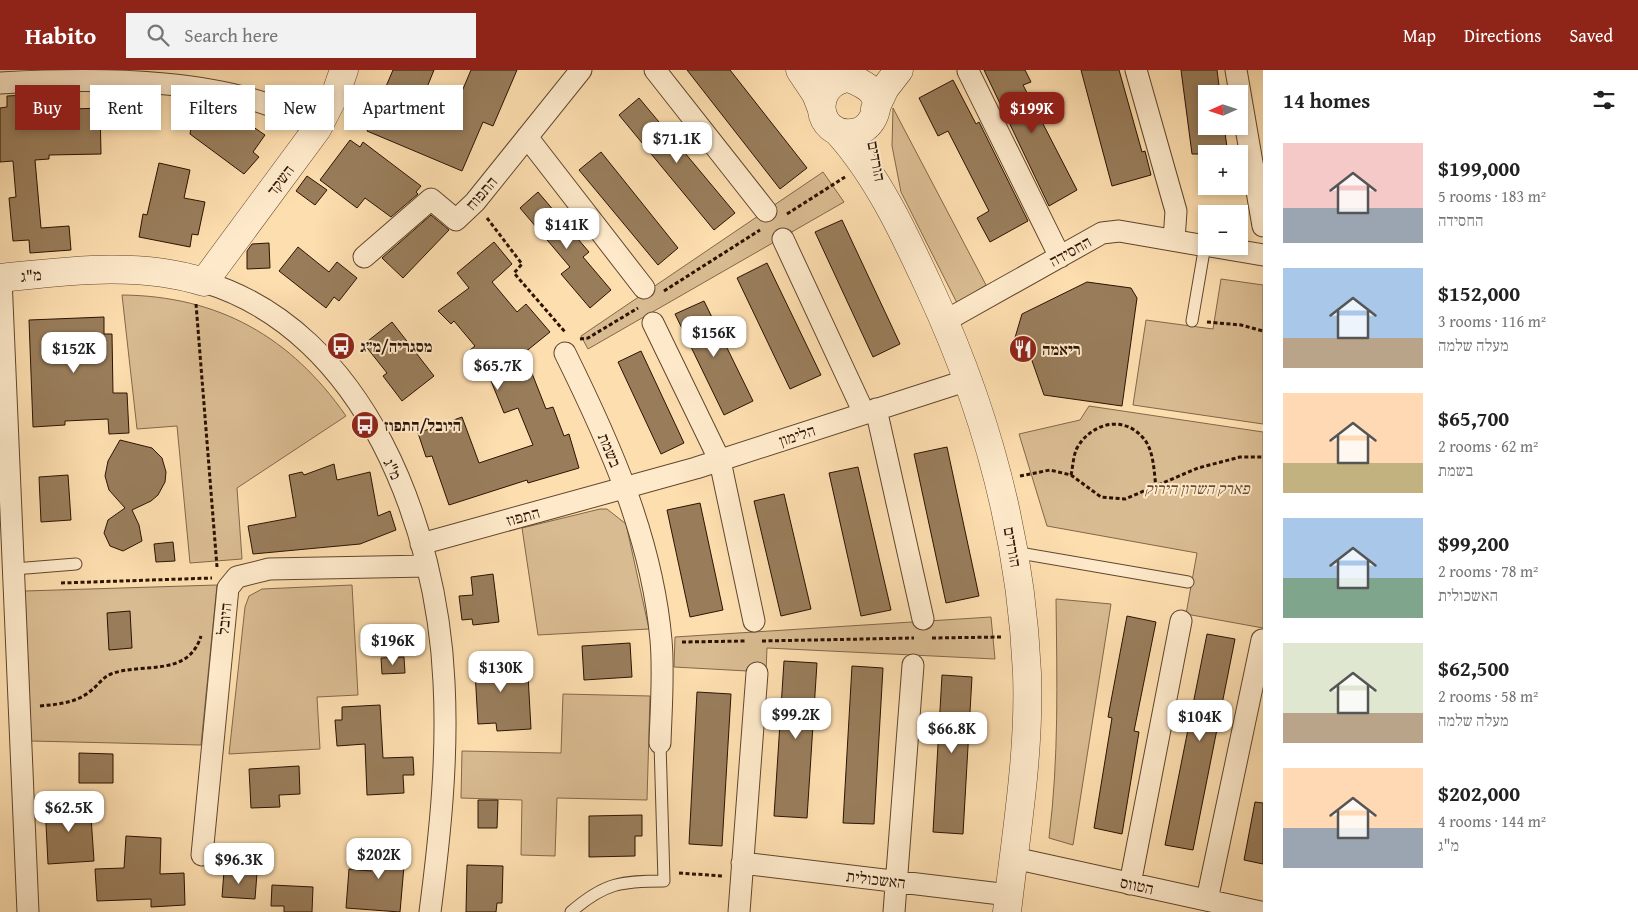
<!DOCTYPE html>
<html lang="en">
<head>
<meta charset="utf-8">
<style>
  :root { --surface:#fff; --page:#f2f2f2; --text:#222; --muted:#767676; --accent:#8f2418 }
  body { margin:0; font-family:"Gentium Book Plus","Frank Ruhl Libre",serif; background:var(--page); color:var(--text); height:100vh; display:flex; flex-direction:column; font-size:19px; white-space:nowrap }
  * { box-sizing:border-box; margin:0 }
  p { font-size:16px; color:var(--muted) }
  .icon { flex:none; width:28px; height:28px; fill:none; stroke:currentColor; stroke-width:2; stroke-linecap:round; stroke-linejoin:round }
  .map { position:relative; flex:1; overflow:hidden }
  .panel { display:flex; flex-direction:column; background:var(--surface); width:375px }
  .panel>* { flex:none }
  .top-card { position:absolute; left:15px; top:15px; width:475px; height:45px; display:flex; gap:10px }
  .needle { width:32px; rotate:267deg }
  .controls { position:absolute; left:1198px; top:15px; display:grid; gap:10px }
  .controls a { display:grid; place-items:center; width:50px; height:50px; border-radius:0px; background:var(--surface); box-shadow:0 2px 8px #0003; font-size:25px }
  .price { position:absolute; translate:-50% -42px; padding:0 11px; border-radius:10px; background:#fff; color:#222; font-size:16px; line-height:32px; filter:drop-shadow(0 1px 2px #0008) }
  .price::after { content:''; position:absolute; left:50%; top:30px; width:15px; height:11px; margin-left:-8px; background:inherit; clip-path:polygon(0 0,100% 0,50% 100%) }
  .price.current { background:var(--accent); color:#fff }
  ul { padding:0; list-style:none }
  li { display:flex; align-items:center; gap:15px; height:125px; padding:0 20px }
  li span { display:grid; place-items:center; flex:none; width:140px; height:100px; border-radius:0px; color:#555 }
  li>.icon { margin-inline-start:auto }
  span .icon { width:60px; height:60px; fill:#fffc; stroke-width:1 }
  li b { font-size:21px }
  h2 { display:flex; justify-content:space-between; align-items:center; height:60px; padding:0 20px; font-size:21px }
  .chip { padding:0 18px; border-radius:0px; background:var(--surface); box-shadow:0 2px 8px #0003; font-size:18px; line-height:45px }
  .chip.current { background:var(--accent); color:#fff }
  header { display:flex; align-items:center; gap:30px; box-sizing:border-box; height:70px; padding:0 25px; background:var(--accent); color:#fff }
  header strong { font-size:24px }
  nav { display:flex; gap:28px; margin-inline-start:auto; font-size:18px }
  .search { width:350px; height:45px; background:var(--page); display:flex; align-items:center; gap:12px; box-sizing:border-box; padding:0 18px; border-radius:0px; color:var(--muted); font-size:19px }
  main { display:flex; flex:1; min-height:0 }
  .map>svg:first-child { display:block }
  .green { fill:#d9bb91; stroke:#826749 }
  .building { fill:#997d5b; stroke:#2c1301 }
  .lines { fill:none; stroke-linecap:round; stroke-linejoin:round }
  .service-casing { stroke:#60462c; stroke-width:13 }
  .minor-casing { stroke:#60462c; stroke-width:23 }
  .tertiary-casing { stroke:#60462c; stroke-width:29 }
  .path { stroke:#2c1301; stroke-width:3; stroke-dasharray:4 2.5; stroke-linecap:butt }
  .service { stroke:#feeacb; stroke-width:11 }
  .minor { stroke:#feeacb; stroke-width:21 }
  .tertiary { stroke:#feeacb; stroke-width:28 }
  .labels { text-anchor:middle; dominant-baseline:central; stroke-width:4; stroke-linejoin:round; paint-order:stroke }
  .street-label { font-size:16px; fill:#2c1301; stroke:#feeacb }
  .poi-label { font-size:16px; font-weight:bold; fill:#2c1301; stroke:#feeacb; text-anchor:start }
  .park-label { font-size:16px; font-style:italic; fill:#694e33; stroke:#feeacb }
</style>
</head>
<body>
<header>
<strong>Habito</strong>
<div class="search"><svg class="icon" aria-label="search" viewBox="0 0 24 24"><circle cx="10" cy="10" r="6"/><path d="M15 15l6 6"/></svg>Search here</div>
<nav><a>Map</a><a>Directions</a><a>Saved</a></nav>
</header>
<main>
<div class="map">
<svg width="1263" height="842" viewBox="0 0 1263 842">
  <rect width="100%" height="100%" fill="#fddeaf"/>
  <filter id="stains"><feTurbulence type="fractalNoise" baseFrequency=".004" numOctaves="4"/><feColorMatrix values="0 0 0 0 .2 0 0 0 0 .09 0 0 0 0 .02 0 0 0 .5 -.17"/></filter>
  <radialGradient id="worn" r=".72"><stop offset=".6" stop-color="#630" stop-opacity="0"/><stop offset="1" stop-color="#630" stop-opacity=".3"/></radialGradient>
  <!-- green -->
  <path class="green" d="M893 38 986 215 957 233 901 122 892 76Z
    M823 102 844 132 588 279 581 266Z
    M1221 209 1263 215V354L1133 335 1146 250 1213 259Z
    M122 225C219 226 291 267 346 346L237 418 242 489 190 493 177 356 137 359Z
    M1089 336 1263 362V558L1186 544 1197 483 1047 456 1019 364 1080 350Z
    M600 439H607L626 454 649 559 538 565 522 458Z
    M217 515 201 675 31 671 25 521Z
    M352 515 358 625 317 627 320 679 229 684 245 537 249 526 262 519Z
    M1056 529 1111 534 1073 775 1049 768C1059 688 1057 609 1056 529Z
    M991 547 995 589 767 578 766 602 674 597 675 567Z
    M563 624 650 626 647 730 557 728 555 786 521 785 522 730 461 728 462 681 561 683Z"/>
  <!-- building -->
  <path class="building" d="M393 0H434L421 32 452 45 471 0H517L493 56 483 52 462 101 367 61Z
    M687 0H730L807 98 780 119Z
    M984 0H1025L1031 12 1023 15 1077 120 1049 136Z
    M1081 0H1119L1142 82 1145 81 1151 105 1112 116Z
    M1181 0H1217L1220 24H1206V56H1224L1228 84H1192Z
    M953 10 976 54 979 52 1028 151 990 172 977 148 989 141 948 61 938 66 919 28Z
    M46 24 47 40 100 38 101 84 49 85V89L35 90 41 158 69 156 71 180 30 183 29 170 13 171 9 128 16 127 13 91 0 92V38L7 37V26Z
    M639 28 735 143 714 160 619 45Z
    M193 47 244 55 246 52 265 65 253 82 259 87 244 104 190 64Z
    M350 70 360 77 363 72 421 116 416 122 418 124 391 147 365 128 357 138 320 110Z
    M601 82 678 178 658 195 579 100Z
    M159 93 190 100 184 128 205 132 198 165 192 164 190 177 139 167 143 144 147 145Z
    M307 106 327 120 315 135 296 121Z
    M538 122 589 182 583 187 611 220 590 238 561 204 570 197 520 138Z
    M431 145 449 160 403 208 382 188Z
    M842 150 900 274 873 287 815 162Z
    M494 172 512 194 492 212 517 242 526 234 550 262 524 283 546 339 553 337 564 366 569 364 579 398 528 413 527 410 449 435 432 386 426 387 418 363 462 347 479 393 533 375 518 338 504 343 487 301 470 280 475 276 454 251 451 254 438 241 469 218 457 203Z
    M269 173 270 198 247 199V181L252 174Z
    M298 177 329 202 337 192 357 208 339 231 334 227 326 238 279 201Z
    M767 193 821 305 790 319 737 208Z
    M1087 212 1131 218 1137 228 1122 336 1044 325 1030 285 1018 290 1014 271 1022 244Z
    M704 231 753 331 724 345 675 244Z
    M104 247V264H112L113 323H127L129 363 109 364 108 349 65 351V355L33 357 29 250Z
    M392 252 434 306 402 331 383 306 387 303 364 274Z
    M641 281 684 373 661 384 618 292Z
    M120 370 152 378 162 388 166 402 165 412 158 425 151 431 132 440 139 455 142 471 123 481 110 476 104 463 108 450 125 438 109 420 105 406 108 391Z
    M947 377 979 526 946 533 914 384Z
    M334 394 337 410 370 402 378 446 390 441 396 460 360 474 253 484 248 456 296 447 289 405 302 402 304 405Z
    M858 397 891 540 861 546 829 403Z
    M68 405 71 450 41 452 39 407Z
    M784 424 811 539 781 546 754 431Z
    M700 433 723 540 690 547 667 440Z
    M173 472 175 491 156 492 154 474Z
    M493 504 499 552 473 555 472 549 462 550 459 526 473 525 471 507Z
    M130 541 132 578 109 580 107 543Z
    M1127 546 1156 552 1134 661 1139 662 1122 764 1094 758 1112 648 1108 647Z
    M1207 564 1235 569 1193 780 1165 775Z
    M630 573 632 607 584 610 582 576Z
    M510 583 511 606 528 605 531 659 497 661 496 653 478 654 474 584Z
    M404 587 405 603 382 604 381 588Z
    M784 591 817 593 807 748 774 746Z
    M852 596 883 598 874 754 843 753Z
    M942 605 972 607 963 764 933 762Z
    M697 622 731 624 722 776 689 774Z
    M380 635 383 688 413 687 414 705H403L404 723 367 725 365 674 337 676 335 650H342V637Z
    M79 683 113 684V713H79Z
    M299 696 300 724 279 725 280 737 251 738 249 699Z
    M478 730H498L497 758H478Z
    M90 732 94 791 48 794 45 734Z
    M1255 732 1263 733V794L1244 790Z
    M642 745V766H635V786L589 787V746Z
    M126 766 161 768 160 804 184 803 185 835 151 837V829L97 831 95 799 124 798Z
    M374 770 406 773 400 842 346 838 349 799 371 801Z
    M467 795 503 796 502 833H497L496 842H466Z
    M224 801 257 803 255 829 222 827Z
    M272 815 313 817 312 842H284V836H271Z"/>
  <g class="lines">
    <defs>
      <path id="service" d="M1192 251 1205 175
        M1014 482 1188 512
        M14 499 76 494
        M571 842C604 813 621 811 664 811L660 673"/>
      <path id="minor" d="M655 0 766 141
        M1136 0 1176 141 1174 170
        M1236 0 1263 156
        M968 1 1060 187
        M0 13C91 8 241 5 317 59
        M527 67 644 218
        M783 169 864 343
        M1210 176 1263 185
        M364 187 431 129 456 150 475 132 581 0
        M1 208 28 842
        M204 212C366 261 437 458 444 612 448 689 440 765 430 842
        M945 251 1102 163 1119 161 1206 176
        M653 253 720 391 754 551
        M565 283C610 374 652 468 661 570 664 604 661 639 660 673
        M876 339 923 549
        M421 474 696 398 968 310
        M202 785 228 518 237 507 269 499 427 496
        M1014 788 1261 842
        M742 793 1009 825
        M1130 814 1181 551
        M1207 830 1262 570
        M739 842 757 603
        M894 842 913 595"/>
      <path id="tertiary" d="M800 0 816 24 821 37
        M828 0C848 9 889 15 873 48 869 56 861 62 852 63 816 67 809 15 847 8
        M875 39 885 18 899 0
        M837 61C877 105 904 163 929 217 986 339 1021 469 1027 603 1030 683 1016 763 1007 842
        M0 208C66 201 139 191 204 212L317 59 337 20 344 0"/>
    </defs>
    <!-- service casing -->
    <use href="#service" class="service-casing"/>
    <!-- minor casing -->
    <use href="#minor" class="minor-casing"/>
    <!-- tertiary casing -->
    <use href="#tertiary" class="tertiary-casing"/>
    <!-- path -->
    <path class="path" d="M787 144 845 107
      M487 148 522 194 514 203 565 262
      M664 221 760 160
      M196 234 217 497
      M1207 252 1241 255 1263 261
      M580 269 588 268 638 238
      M1071 405C1073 397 1073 386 1077 378 1091 353 1124 344 1144 369 1154 381 1154 402 1156 418
      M1020 406 1050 400 1071 405 1101 427 1125 429 1198 398 1240 387H1263
      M61 513 212 508
      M932 568 1001 567
      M762 571 914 568
      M682 572 746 571
      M40 636C60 634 77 633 93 619 99 614 103 607 111 604 143 592 188 608 201 566
      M679 803 723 806"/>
    <!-- service -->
    <use href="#service" class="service"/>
    <!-- minor -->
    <use href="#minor" class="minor"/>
    <!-- tertiary -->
    <use href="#tertiary" class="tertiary"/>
  </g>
  <!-- icons -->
  <defs>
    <symbol id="bus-disc" viewBox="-11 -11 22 22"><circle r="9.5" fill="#8f2418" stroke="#feeacb"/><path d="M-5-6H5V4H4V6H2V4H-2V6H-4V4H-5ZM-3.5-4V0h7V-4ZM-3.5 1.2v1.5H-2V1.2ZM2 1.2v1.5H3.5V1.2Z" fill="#fff"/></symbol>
    <symbol id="restaurant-disc" viewBox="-11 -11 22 22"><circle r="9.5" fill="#8f2418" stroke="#feeacb"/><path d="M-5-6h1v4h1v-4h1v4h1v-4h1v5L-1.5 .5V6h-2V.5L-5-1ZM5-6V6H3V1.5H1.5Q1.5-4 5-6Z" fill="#fff"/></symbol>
  </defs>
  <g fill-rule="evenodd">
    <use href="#bus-disc" x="325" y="260" width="32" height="32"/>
    <use href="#restaurant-disc" x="1007" y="263" width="32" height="32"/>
    <use href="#bus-disc" x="349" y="339" width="32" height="32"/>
  </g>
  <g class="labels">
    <!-- street labels -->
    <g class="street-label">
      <text transform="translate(877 91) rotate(79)">הורדים</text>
      <text transform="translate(280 110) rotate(-53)">השקד</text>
      <text transform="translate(481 123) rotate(-49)">התפוח</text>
      <text transform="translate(1070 181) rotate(-29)">החסידה</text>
      <text transform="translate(31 205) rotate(-5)">מ"ג</text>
      <text transform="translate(797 365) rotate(-18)">הלימון</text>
      <text transform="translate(610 380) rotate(67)">בשמת</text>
      <text transform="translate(393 399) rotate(65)">מ"ג</text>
      <text transform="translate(523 446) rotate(-15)">התפוז</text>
      <text transform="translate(1013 477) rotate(80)">הורדים</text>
      <text transform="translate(224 549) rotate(-84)">היובל</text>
      <text transform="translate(876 809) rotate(7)">האשכולית</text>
      <text transform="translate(1137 815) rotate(12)">הטווס</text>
    </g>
    <!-- poi labels -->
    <g class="poi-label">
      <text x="360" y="276">מסגריה/מ״ג</text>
      <text x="1042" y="279">ריאמה</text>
      <text x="384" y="355">היובל/התפוז</text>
    </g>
    <!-- park labels -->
    <g class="park-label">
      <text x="1197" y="418">פארק השרון הירוק</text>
    </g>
  </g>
  <rect width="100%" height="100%" filter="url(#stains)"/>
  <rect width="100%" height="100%" fill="url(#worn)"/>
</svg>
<div class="controls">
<a><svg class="needle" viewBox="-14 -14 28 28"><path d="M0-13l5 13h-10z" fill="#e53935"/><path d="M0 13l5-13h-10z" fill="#767676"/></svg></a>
<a>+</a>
<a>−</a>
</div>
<b class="price current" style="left:1032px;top:64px">$199K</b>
<b class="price" style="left:677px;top:94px">$71.1K</b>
<b class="price" style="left:567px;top:180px">$141K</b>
<b class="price" style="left:714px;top:288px">$156K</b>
<b class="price" style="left:74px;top:304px">$152K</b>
<b class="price" style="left:498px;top:321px">$65.7K</b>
<b class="price" style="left:393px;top:596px">$196K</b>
<b class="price" style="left:501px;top:623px">$130K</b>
<b class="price" style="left:796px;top:670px">$99.2K</b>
<b class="price" style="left:1200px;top:672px">$104K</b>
<b class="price" style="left:952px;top:684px">$66.8K</b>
<b class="price" style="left:69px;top:763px">$62.5K</b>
<b class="price" style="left:379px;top:810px">$202K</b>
<b class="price" style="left:239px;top:815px">$96.3K</b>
<div class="top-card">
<a class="chip current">Buy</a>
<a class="chip">Rent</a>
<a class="chip">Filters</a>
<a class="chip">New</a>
<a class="chip">Apartment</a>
</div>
</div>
<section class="panel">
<h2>14 homes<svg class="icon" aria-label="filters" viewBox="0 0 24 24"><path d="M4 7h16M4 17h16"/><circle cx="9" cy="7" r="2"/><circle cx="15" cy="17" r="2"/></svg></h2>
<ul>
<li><span style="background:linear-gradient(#f6c9c9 65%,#9aa5b1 0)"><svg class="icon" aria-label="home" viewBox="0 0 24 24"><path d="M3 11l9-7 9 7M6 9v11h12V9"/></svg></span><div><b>$199,000</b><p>5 rooms · 183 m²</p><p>החסידה</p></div></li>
<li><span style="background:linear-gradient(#a9c7e8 70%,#b9a48a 0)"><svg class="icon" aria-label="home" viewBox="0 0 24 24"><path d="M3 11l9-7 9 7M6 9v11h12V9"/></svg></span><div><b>$152,000</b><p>3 rooms · 116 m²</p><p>מעלה שלמה</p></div></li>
<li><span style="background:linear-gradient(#ffd9b3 70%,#c2b280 0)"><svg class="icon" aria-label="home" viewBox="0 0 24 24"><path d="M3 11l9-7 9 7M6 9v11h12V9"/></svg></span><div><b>$65,700</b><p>2 rooms · 62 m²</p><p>בשמת</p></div></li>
<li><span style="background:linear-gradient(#a9c7e8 60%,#7fa58c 0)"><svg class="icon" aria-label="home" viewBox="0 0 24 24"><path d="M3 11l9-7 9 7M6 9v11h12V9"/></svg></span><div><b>$99,200</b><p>2 rooms · 78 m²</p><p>האשכולית</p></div></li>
<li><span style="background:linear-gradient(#dfe7d0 70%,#b9a48a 0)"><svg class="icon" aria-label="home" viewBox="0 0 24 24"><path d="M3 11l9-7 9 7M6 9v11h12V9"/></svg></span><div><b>$62,500</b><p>2 rooms · 58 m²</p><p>מעלה שלמה</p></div></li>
<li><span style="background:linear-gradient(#ffd9b3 60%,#9aa5b1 0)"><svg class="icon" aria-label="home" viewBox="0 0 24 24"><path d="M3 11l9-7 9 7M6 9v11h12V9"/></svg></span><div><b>$202,000</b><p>4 rooms · 144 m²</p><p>מ&quot;ג</p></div></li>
</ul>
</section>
</main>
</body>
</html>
